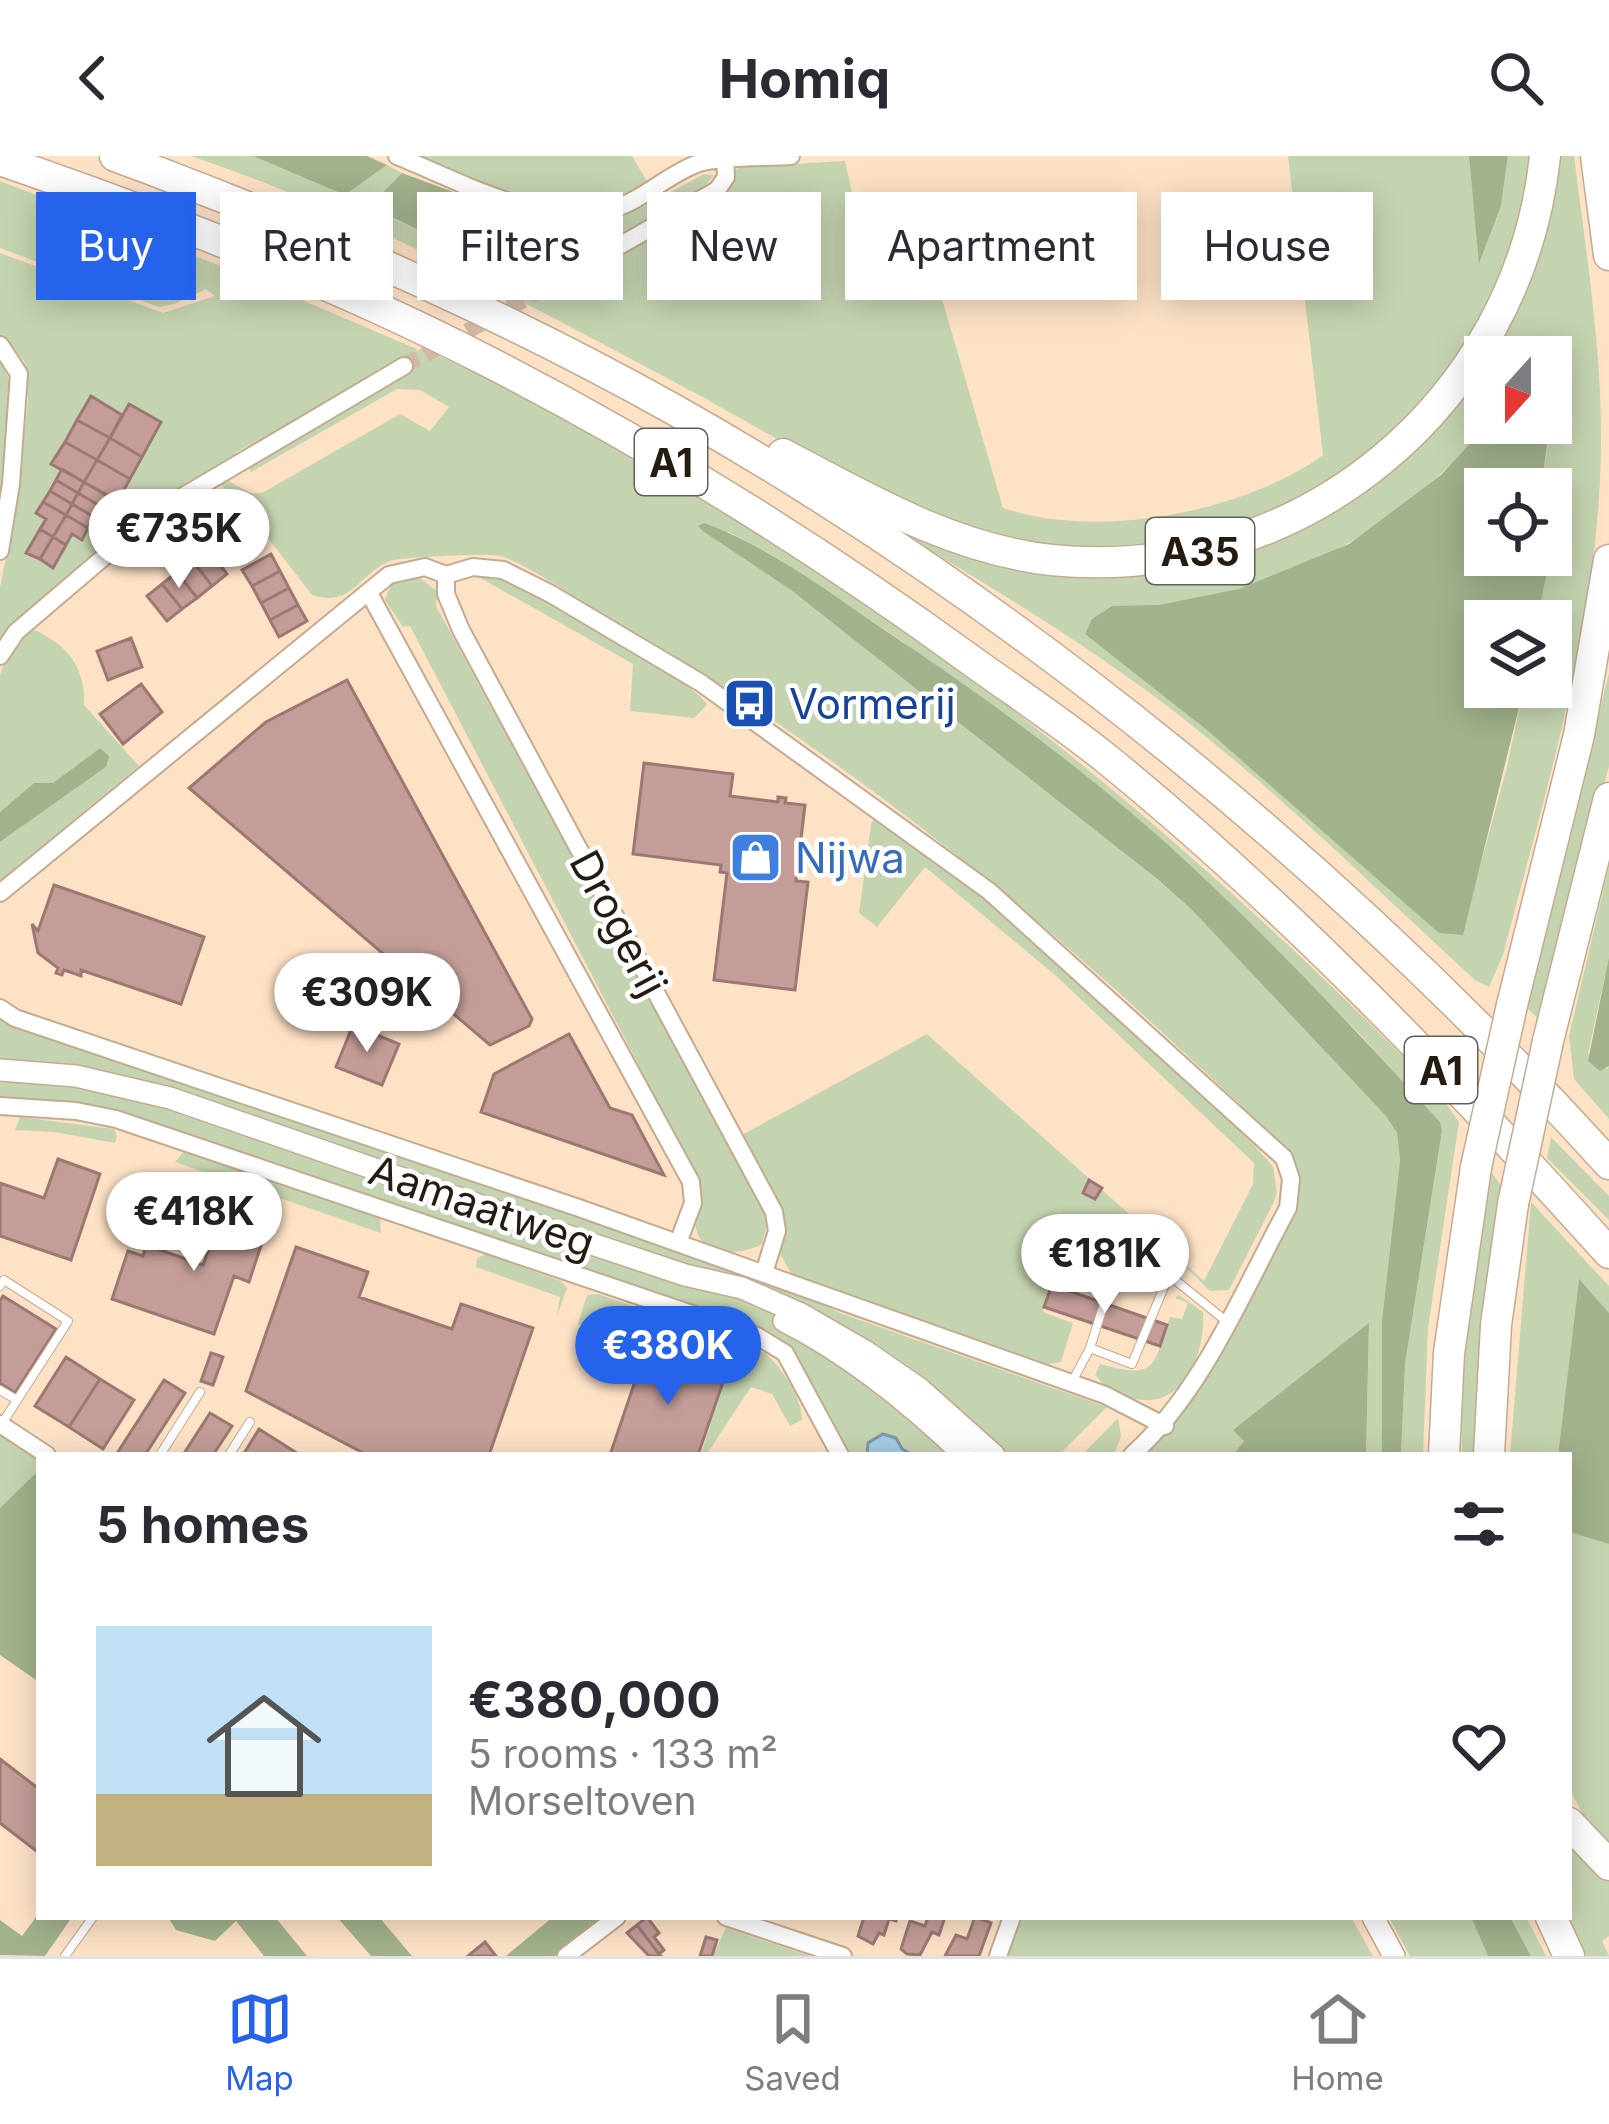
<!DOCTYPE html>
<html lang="en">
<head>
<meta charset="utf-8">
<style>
  :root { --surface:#fff; --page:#f7f7f7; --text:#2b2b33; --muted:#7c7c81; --line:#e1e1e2; --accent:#2563eb }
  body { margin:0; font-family:Inter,sans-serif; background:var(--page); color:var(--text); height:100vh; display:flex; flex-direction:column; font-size:45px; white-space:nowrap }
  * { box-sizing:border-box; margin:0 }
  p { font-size:39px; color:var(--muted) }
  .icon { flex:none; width:66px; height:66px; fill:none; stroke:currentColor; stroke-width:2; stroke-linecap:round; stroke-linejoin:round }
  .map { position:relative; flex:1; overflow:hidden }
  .drawer { position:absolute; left:36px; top:1296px; width:1536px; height:468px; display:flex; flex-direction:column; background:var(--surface); border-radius:0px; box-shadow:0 6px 30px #0003 }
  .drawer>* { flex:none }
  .top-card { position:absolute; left:36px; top:36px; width:1539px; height:108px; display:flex; gap:24px }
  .needle { width:78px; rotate:201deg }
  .fabs { position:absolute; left:1464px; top:180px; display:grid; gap:24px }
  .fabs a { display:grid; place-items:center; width:108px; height:108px; border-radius:0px; background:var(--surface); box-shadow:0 6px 30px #0003; font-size:60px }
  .price { position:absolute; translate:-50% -102px; padding:0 27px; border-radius:42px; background:#fff; color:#222; font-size:39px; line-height:78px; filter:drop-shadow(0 3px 6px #0008) }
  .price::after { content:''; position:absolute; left:50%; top:72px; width:36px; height:27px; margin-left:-18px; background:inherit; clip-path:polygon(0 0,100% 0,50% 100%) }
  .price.on { background:var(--accent); color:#fff }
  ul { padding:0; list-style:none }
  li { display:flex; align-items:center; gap:36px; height:300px; padding:0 60px }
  li span { display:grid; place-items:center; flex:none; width:336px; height:240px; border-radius:0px; color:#555 }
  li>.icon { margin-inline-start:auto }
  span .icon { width:144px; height:144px; fill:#fffc; stroke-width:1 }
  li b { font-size:51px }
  h2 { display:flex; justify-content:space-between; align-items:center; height:144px; padding:0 60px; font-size:51px }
  .chip { padding:0 42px; border-radius:0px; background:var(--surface); box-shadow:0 6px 30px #0003; font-size:42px; line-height:108px }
  .chip.on { background:var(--accent); color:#fff }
  header { display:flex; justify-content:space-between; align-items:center; height:156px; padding:0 60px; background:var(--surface); font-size:54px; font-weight:700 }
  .tab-bar { display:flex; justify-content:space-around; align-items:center; height:168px; border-top:3px solid var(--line); background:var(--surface); font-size:33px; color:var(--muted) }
  .tab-bar a { display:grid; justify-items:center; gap:6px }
  .tab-bar .on { color:var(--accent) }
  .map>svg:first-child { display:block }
  .green { fill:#c5d4b0 }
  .forest { fill:#a2b28c }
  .water { fill:#a6cce7; stroke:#7f97a7; stroke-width:3 }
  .building { fill:#c49d98; stroke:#9d7873; stroke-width:3 }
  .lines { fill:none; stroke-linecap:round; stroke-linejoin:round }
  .street-tunnel { stroke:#d2baa2; stroke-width:16; stroke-dasharray:16 8; stroke-linecap:butt }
  .lane-casing { stroke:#c4aa90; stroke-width:10 }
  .street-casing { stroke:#c4aa90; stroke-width:20 }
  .secondary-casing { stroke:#c4aa90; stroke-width:24 }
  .highway-casing { stroke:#c4aa90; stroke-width:33 }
  .lane { stroke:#fff; stroke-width:8 }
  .street { stroke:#fff; stroke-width:16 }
  .secondary { stroke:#fff; stroke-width:21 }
  .highway { stroke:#fff; stroke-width:30 }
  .highway-bridge-casing { stroke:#c4aa90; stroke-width:33; stroke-linecap:butt }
  .highway-bridge { stroke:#fff; stroke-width:30 }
  .labels { text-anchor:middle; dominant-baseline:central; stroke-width:9; stroke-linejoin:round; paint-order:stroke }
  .shield { fill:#fff; stroke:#665f58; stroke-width:3 }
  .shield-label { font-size:39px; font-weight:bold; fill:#241b11 }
  .transit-label { font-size:42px; fill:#164399; stroke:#fff; text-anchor:start }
  .shop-label { font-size:42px; fill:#366cbe; stroke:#fff; text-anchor:start }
  .street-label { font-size:42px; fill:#241b11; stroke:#fff }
</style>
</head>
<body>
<header><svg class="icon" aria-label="back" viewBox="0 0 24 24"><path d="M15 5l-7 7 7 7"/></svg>Homiq<svg class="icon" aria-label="search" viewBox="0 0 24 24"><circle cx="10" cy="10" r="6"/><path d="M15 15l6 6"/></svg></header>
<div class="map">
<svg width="1609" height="1800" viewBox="0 0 1609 1800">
  <rect width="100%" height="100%" fill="#fde2c6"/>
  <!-- green -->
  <path class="green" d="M191 0H253L345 39 387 9 402 17 371 51 519 125 547 95 582 68 639 53 704 18 714 19C693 51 585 96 548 122L732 17 740 11 845 5 861 78 921 71 1003 352C1097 384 1243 357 1323 299L1288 0H1469L1480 106 1501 50 1508 0H1532C1516 117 1455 237 1355 305 1335 318 1316 334 1295 345 1215 387 1109 398 1020 385 918 370 784 285 691 235 530 149 365 59 191 0Z
    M417 0H632L648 27C637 33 626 40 614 44 550 69 475 24 417 0Z
    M1552 0H1574C1586 96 1602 193 1601 290 1599 465 1546 632 1503 799L1489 831 1475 824C1368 726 1264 621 1147 535 1041 457 927 394 815 325L976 395 1261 385 1485 202V267H1489C1401 373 1254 461 1112 450L1086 477 1208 575 1439 776 1463 773 1507 611 1524 531H1551V465H1537L1547 416 1529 414 1531 399H1551V333H1541L1551 267V201H1486Z
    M0 25 226 112 417 193 415 196 422 192C808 368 1143 634 1438 936L1459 966 1428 1172 1423 1299H1401L1405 1208 1442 976 1439 966 1357 875 1168 690 902 485 776 401 729 376H704L791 434 1122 693 1191 753 1386 960 1397 977 1400 1004 1382 1164V1299H1366L1369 1175 1239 1276 1244 1285 1233 1299H1146C1214 1229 1255 1115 1299 1027L1297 1015C1270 972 1202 914 1164 878 990 716 801 571 595 453 572 440 524 406 500 400 488 397 400 401 390 405 358 418 353 452 312 439L240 346 220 328 227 324 250 337H262L400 258 430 275 449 251 420 234 397 233 251 316 248 311 402 205 235 297 236 301 0 491V431L18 342 28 243 24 205 0 180V97L163 157 215 140 206 133 174 148 159 151 0 92Z
    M0 204 11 228 0 350Z
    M492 417C524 433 701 528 707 549L694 562 630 555 633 508 475 419Z
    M416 419 437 435 436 450 769 1062 762 1088C743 1099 702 1103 696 1072 693 1058 700 1038 698 1023L410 470 403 471 385 444 391 428Z
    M32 473C66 487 86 511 84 549L139 610 0 724V686L106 611 100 592 53 627H34L0 656V519L6 501Z
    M1609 517V610L1543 867 1526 851Z
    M877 659C1016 761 1158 882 1273 1010L1277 1037 1272 1050 1229 1134 1210 1135C1192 1118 1156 1076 1132 1075 1120 1075 1116 1081 1104 1077L1097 1100 1092 1099 1090 1106 1063 1097 1043 1156 1073 1167 1061 1206 1042 1209 791 1117 779 1096C792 1048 764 1020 742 979L927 878 1204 1125 1253 1028 1254 1007 1055 819 925 711 877 771 859 757 871 668Z
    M1609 710V801L1588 898 1607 913 1609 910V963L1574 923 1569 880Z
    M0 862 800 1138 840 1157 1107 1251 1059 1299H848L793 1197 778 1181 147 964 94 949 0 942Z
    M20 961 114 973 117 980 115 987 55 976 15 974Z
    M1551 981 1609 1040V1064L1547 1002Z
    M184 995 380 1062 381 1077 175 1006Z
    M1488 1011 1505 1036 1484 1299H1462V1213Z
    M1531 1046 1609 1130V1157L1579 1124 1558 1299H1510Z
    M486 1098 561 1125 567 1132 557 1160 560 1141 476 1111 477 1102Z
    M598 1138 765 1197C782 1212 802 1241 802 1264L790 1270 772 1238 751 1231 706 1299H701L725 1220 578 1168 587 1139Z
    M1179 1139 1203 1156C1206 1202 1179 1261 1125 1240 1111 1234 1105 1231 1095 1219L1100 1208C1158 1224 1152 1211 1170 1161L1182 1163 1188 1147 1175 1142Z
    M1118 1262 1121 1280 1114 1299H1082Z
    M0 1278 39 1304V1321L35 1319 0 1352Z
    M1569 1376 1609 1388V1687L1583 1658 1569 1633Z
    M1569 1679 1609 1719V1780L1602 1785 1609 1800H1586L1567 1761Z
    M1020 1761H1351L1373 1800H1006Z
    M1389 1761H1471L1488 1800H1410Z
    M1510 1761H1526L1546 1800H1531Z
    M726 1772 810 1800H713Z"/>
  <!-- forest -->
  <path class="forest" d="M253 0H367L387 9 345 39Z
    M1469 0H1508L1501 50 1479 108Z
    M402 17 537 67 582 68 547 95 520 125 370 50Z
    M1489 267H1550L1541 333H1485V399H1531L1529 414 1547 416 1537 465H1485V531H1524L1463 779 1439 777 1208 575 1085 478 1092 463 1112 450 1159 449 1239 433 1349 388 1441 319Z
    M704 367C770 391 826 434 883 473 981 538 1078 609 1166 687 1262 774 1352 870 1440 966L1442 975 1405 1208 1401 1299H1382V1164L1400 1004 1397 977 1386 960 1191 753 1156 722 791 434 704 376 698 370Z
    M100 592 109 600 106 611 0 686V656L34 627H53Z
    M1609 801V910L1600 915 1588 905Z
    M1579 1123 1609 1157V1388L1569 1376V1299H1558Z
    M1369 1167 1366 1299H1233L1244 1285 1233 1274Z
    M35 1318 39 1321V1526L0 1499V1352Z
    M39 1757V1761H72L45 1800 0 1799V1764L22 1780Z
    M168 1761H275L307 1800H264L236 1765 215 1785 176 1774Z
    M337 1761H379L412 1800H371Z
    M553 1761H605L555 1800H506Z
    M1471 1761H1510L1531 1800H1488Z"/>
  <!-- water -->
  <path class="water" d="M883 1278 896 1282 902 1293 913 1299H867L868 1287Z"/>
  <!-- building -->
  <path class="building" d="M91 240 122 259 110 282 77 264Z
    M129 248 161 266 142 301 110 282Z
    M77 264 110 282 97 304 65 286Z
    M110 282 142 301 130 323 97 304Z
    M65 286 97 304 84 326 51 308Z
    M97 304 130 323 117 346 84 326Z
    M62 313 84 326 78 337 56 324Z
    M56 324 78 337 72 348 50 335Z
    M84 326 107 339 100 350 78 337Z
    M50 335 72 348 66 359 43 346Z
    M78 337 100 350 94 361 72 348Z
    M43 346 66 359 53 381 40 373 46 363 36 357Z
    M72 348 94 361 88 372 66 359Z
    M66 359 88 372 82 384 72 378 66 389 53 381Z
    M40 373 53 381 40 403 26 397Z
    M53 381 66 389 53 412 40 403Z
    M207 392 227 418 212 430 192 404Z
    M271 398 280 415 252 430 242 414Z
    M192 404 212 430 197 442 177 416Z
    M280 415 289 432 261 447 252 430Z
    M177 416 197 442 182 453 162 428Z
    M162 428 182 453 167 465 147 440Z
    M289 432 298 449 270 464 261 447Z
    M298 449 307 465 279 481 270 464Z
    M131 482 142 511 108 524 97 495Z
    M347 524 532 863 529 870 490 889 189 632 266 566Z
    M141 528 162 556 123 588 100 558Z
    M644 607 733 618 730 640 778 646V641L786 642 785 647 805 649 796 725 808 726 795 834 714 824 727 717 720 716 721 709 633 698Z
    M54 729 204 781 181 848 81 814V820L64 814 62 819 56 817 58 812 38 797 32 768 38 775Z
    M353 869 399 888 382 929 336 911Z
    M569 878 610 952 632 959 664 1019 481 956 494 918Z
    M58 1003 100 1018 71 1104 0 1080V1027L44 1042Z
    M1089 1024 1102 1032 1095 1043 1083 1037Z
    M224 1050 243 1057 245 1052 251 1054 250 1059 269 1065 249 1126 234 1120 214 1178 112 1143 128 1095 143 1100 146 1089 203 1109Z
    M296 1091 368 1116 359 1141 452 1173 461 1148 533 1172 489 1299H367L246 1235Z
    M1052 1129 1167 1169 1160 1190 1044 1151Z
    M3 1140 56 1173 15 1237 0 1227V1145Z
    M646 1193 725 1220 698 1299H610Z
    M211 1197 223 1201 213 1229 201 1225Z
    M66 1201 100 1223 69 1271 35 1250Z
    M100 1223 134 1244 103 1293 69 1271Z
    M164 1224 185 1237 145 1299H116Z
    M210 1257 232 1270 213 1299H183Z
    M259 1273 300 1299H243Z
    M0 1603 39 1633V1697L0 1667Z
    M647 1761 659 1777 654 1781 664 1794 659 1798 637 1769Z
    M864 1761H897L896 1765 889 1763 884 1779 879 1777 873 1788 858 1780Z
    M928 1761H945L939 1779 932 1776 920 1799 907 1798 901 1793 910 1765 925 1770Z
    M975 1761 991 1767 979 1800H945L956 1779 967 1783Z
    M637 1769 659 1798 661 1800H649L627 1777Z
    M706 1781 717 1784 712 1800H700Z
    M485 1786 496 1800H468Z"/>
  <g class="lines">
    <!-- street-tunnel -->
    <path class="street-tunnel" d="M404 210 551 129"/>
    <defs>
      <path id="lane" d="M0 1130 4 1124 68 1165 1 1269
        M1090 1192 1132 1208 1169 1119
        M1072 1226 1090 1192 1121 1094 1169 1119 1226 1165
        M0 1234 17 1244
        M160 1299 200 1236
        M229 1299 250 1266
        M65 1800 93 1761"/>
      <path id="street" d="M397 0C462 26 537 70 609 54 642 46 667 18 699 7 726 0 763 2 791 0
        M551 129 717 34 726 21 725 0
        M0 189 19 218 11 328 0 395
        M446 419V438L461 474 774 1056 777 1075 764 1117
        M369 437 691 1026 693 1047 678 1087
        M0 500 16 476 158 355 404 210
        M0 737 389 419 425 411 446 419 473 411 503 414 551 438 701 527 989 735 1284 1002 1291 1023 1288 1052C1242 1136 1204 1234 1132 1299
        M0 852 15 862 579 1052 1105 1239 1165 1270
        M0 950 76 955 116 963 757 1180 785 1197 840 1299
        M0 1268 47 1299
        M726 1761 843 1800
        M566 1800 617 1761
        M998 1800 1012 1761"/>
      <path id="secondary" d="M0 914 76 920 170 942 565 1079 685 1119 742 1132 801 1158 865 1195 920 1233 994 1299
        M784 1165C851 1199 910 1247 964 1299
        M1373 1761 1394 1800"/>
      <path id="highway" d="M115 0C307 71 494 153 673 253 1017 447 1344 715 1609 1008
        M1596 0 1609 99
        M0 4C165 61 329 124 485 204 655 291 818 393 972 505 1018 538 1065 569 1108 604 1290 752 1452 923 1609 1097
        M783 298C868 343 953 393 1051 404 1300 429 1519 247 1545 0
        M1512 849 1579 579 1609 404
        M1548 885 1609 642
        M1444 1299 1449 1197 1476 1011
        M1489 1299 1496 1169 1513 1048
        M1569 1667 1609 1709
        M1551 1761 1569 1800"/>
    </defs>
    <!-- lane casing -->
    <use href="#lane" class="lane-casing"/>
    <!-- street casing -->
    <use href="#street" class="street-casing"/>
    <!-- secondary casing -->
    <use href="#secondary" class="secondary-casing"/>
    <!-- highway casing -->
    <use href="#highway" class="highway-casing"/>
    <!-- lane -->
    <use href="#lane" class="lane"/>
    <!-- street -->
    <use href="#street" class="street"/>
    <!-- secondary -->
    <use href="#secondary" class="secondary"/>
    <!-- highway -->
    <use href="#highway" class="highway"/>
    <defs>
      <path id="highway-bridge" d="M1476 1011 1512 849
        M1513 1048 1548 885"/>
    </defs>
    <!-- highway-bridge casing -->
    <use href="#highway-bridge" class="highway-bridge-casing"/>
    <!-- highway-bridge -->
    <use href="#highway-bridge" class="highway-bridge"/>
  </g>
  <!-- icons -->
  <defs>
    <symbol id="bus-square" viewBox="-11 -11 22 22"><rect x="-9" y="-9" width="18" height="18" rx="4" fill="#1a4fb4" stroke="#fff"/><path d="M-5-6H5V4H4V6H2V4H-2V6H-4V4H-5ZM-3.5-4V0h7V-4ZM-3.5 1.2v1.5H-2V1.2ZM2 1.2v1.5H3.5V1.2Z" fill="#fff"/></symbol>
    <symbol id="shop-square" viewBox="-11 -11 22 22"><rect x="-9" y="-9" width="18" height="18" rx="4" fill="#3f7fe0" stroke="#fff"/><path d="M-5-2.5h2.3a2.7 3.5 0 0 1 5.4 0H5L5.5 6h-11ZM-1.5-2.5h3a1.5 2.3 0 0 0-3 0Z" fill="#fff"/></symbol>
  </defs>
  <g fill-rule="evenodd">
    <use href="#bus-square" x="720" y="518" width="59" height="59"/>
    <use href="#shop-square" x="726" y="672" width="59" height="59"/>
  </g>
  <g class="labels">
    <!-- shield labels -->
    <g class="shield">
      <rect x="635" y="273" width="72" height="66" rx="9"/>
      <rect x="1146" y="362" width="108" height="66" rx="9"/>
      <rect x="1405" y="881" width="72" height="66" rx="9"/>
    </g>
    <g class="shield-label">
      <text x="671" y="306">A1</text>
      <text x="1200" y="395">A35</text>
      <text x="1441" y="914">A1</text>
    </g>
    <!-- transit labels -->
    <g class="transit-label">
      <text x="789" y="547">Vormerij</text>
    </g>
    <!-- shop labels -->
    <g class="shop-label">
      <text x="795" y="701">Nijwa</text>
    </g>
    <!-- street labels -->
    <g class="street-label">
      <text transform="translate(619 767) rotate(62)">Drogerij</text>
      <text transform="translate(482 1050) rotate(19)">Aamaatweg</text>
    </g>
  </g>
</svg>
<div class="fabs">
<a><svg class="needle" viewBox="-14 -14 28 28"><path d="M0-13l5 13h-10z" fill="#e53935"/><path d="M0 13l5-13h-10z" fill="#7c7c81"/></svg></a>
<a><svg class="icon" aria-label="locate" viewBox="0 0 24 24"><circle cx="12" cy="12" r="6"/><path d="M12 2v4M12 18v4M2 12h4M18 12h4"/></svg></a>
<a><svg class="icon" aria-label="layers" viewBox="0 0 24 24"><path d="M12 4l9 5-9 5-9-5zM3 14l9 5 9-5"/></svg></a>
</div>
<b class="price" style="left:179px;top:435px">€735K</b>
<b class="price" style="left:367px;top:899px">€309K</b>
<b class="price" style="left:194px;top:1118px">€418K</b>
<b class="price" style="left:1105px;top:1160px">€181K</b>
<b class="price on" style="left:668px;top:1252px">€380K</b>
<div class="top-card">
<a class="chip on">Buy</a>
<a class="chip">Rent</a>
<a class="chip">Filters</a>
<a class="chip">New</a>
<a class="chip">Apartment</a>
<a class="chip">House</a>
</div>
<section class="drawer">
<h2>5 homes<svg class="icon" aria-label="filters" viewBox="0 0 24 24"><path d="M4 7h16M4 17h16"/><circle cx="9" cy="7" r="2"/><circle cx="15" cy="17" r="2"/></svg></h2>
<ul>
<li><span style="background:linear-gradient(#bfe0f5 70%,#c2b280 0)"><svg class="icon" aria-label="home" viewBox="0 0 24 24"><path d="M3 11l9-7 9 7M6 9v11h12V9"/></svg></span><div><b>€380,000</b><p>5 rooms · 133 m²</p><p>Morseltoven</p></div><svg class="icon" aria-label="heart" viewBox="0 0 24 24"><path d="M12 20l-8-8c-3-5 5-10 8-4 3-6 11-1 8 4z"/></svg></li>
</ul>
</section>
</div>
<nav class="tab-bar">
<a class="on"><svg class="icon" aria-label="map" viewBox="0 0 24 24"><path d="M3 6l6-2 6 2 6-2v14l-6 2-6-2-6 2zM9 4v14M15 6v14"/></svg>Map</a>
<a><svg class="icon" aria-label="saved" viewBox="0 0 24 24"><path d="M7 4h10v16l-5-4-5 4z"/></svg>Saved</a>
<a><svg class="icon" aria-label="home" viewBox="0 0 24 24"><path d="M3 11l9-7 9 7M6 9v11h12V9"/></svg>Home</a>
</nav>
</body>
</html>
